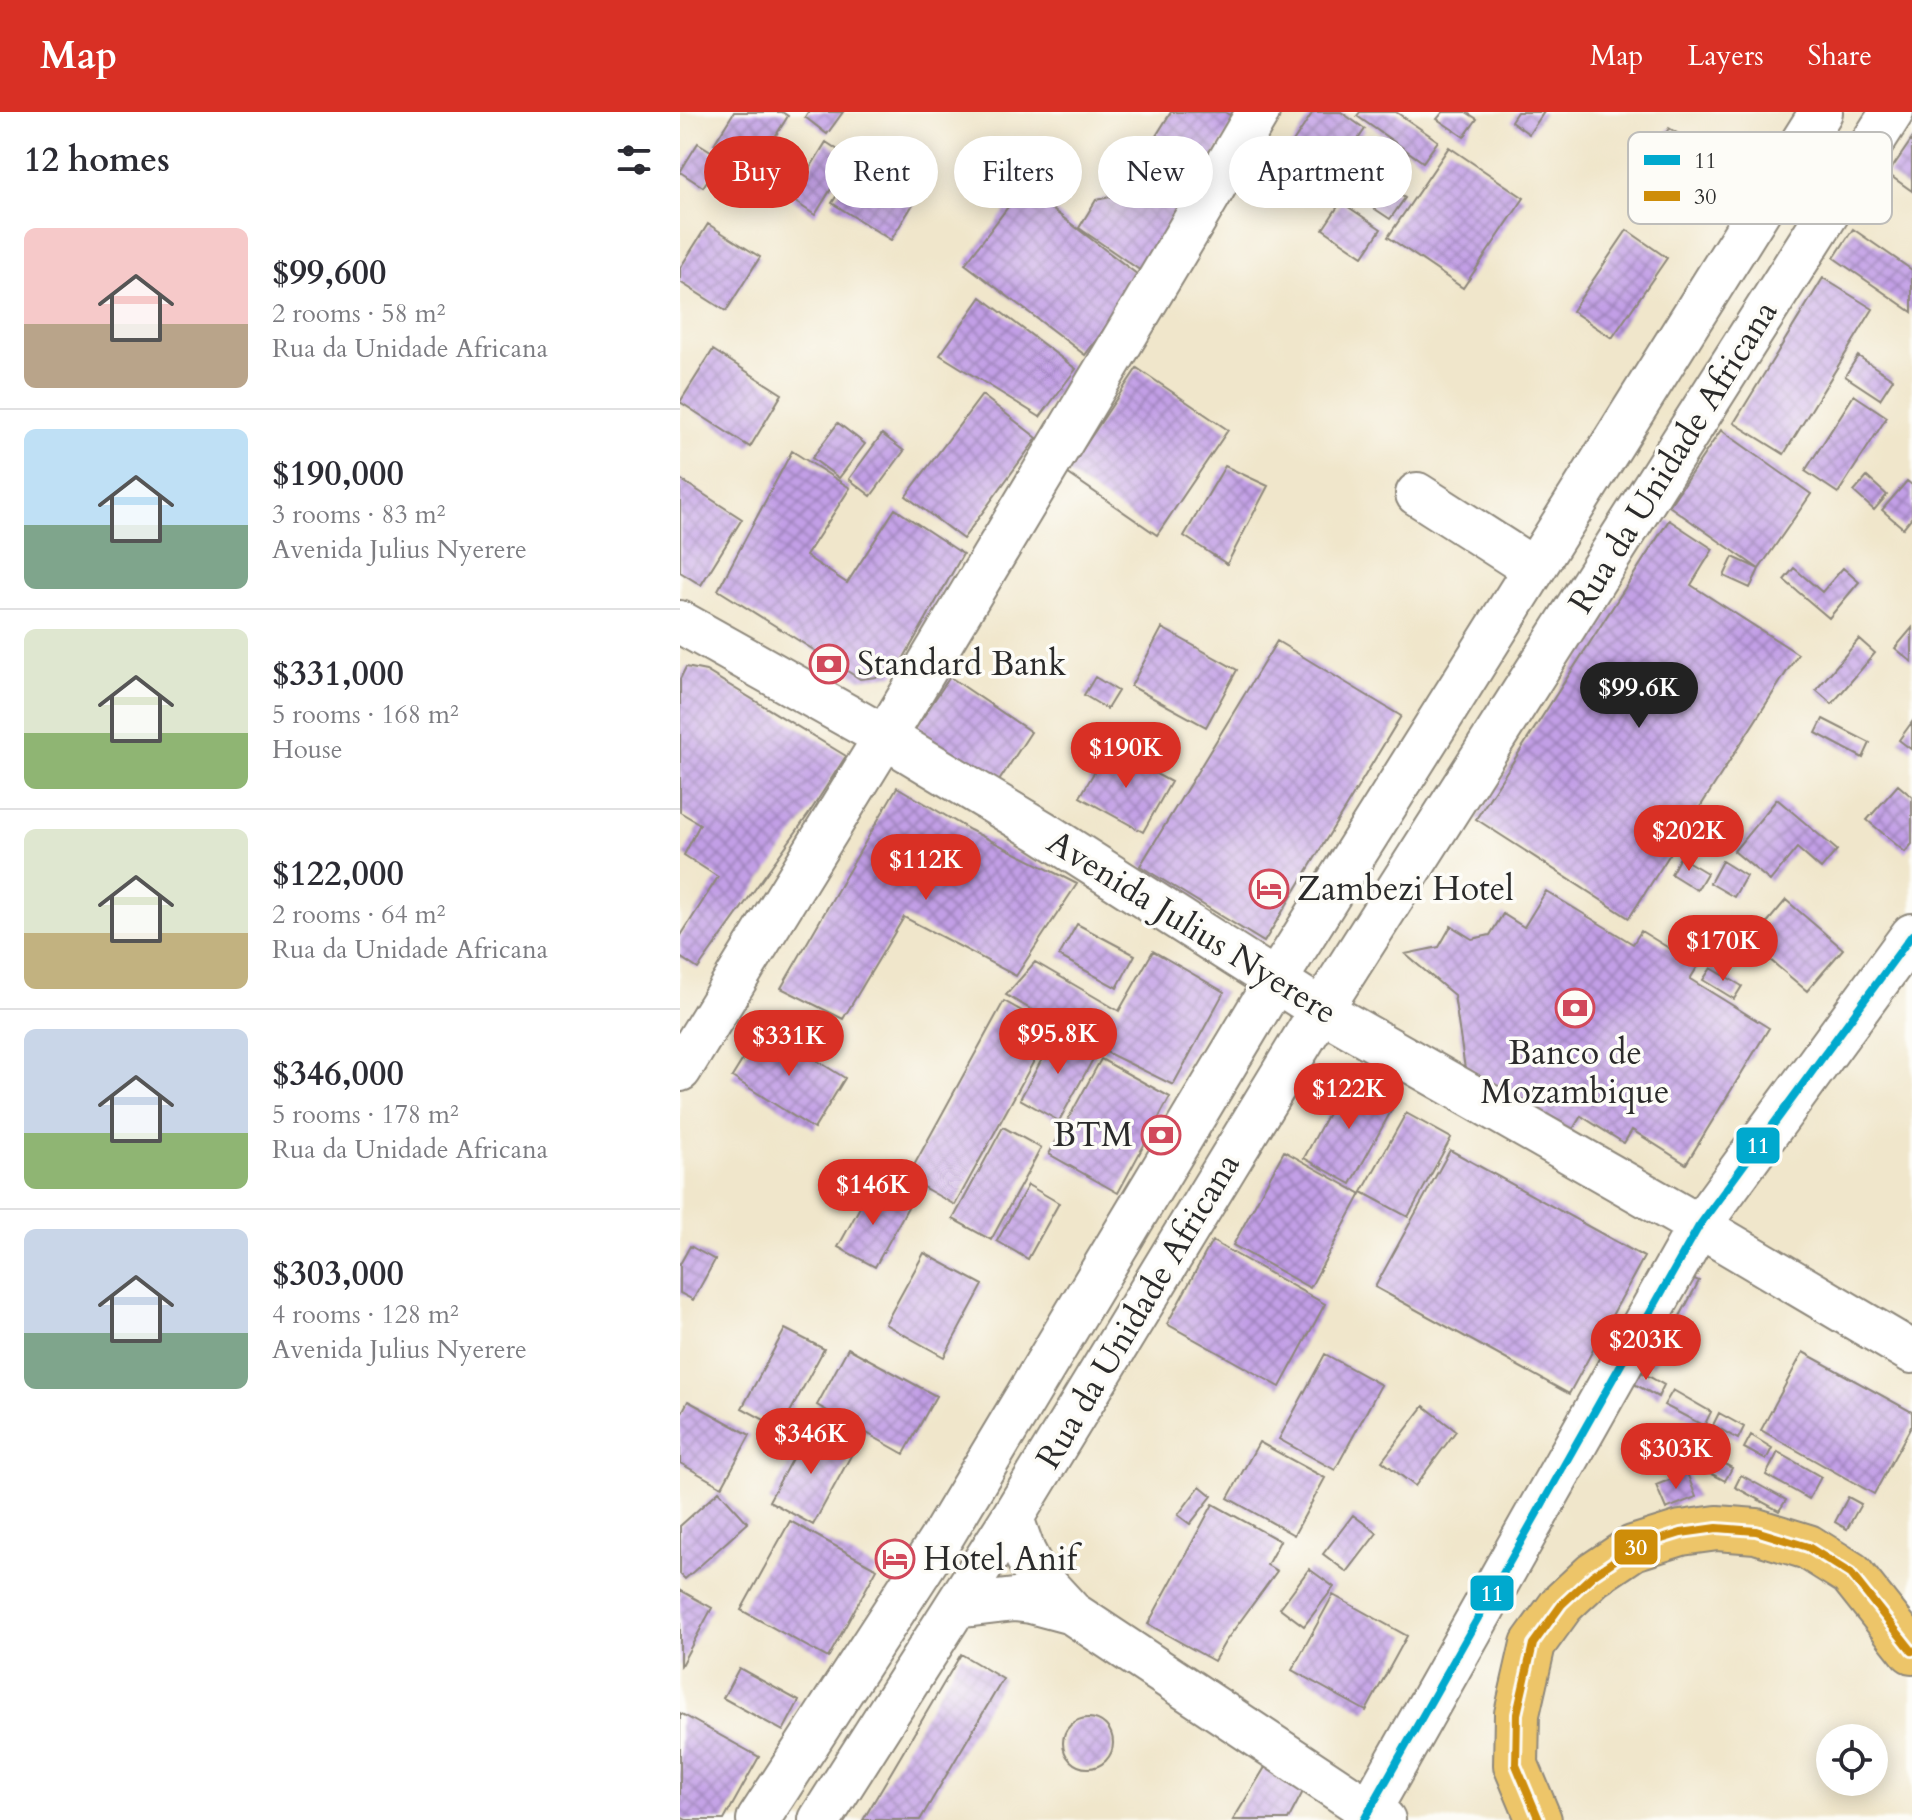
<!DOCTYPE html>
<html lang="en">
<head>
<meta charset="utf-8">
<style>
  :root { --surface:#fff; --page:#f7f7f7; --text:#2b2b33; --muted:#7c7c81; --line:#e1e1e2; --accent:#d93025 }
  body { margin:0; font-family:Cardo,serif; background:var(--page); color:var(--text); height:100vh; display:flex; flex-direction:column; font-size:30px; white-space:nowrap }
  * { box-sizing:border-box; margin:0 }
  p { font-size:26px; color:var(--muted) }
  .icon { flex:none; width:44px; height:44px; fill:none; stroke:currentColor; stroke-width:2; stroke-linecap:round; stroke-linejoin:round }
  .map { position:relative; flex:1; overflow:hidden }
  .drawer { display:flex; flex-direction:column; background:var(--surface); width:680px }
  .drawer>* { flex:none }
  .banner { position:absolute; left:24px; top:24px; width:760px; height:72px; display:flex; gap:16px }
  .fabs { position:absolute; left:1136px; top:1612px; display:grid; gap:16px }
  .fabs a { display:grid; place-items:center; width:72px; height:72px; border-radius:50%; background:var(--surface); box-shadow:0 4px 20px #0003; font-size:40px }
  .price { position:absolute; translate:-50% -68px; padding:0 18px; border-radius:28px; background:var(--accent); color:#fff; font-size:26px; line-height:52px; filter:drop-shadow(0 2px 4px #0008) }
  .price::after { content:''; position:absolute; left:50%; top:48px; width:24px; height:18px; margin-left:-12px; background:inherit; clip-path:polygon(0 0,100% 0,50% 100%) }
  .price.on { background:#222; color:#fff }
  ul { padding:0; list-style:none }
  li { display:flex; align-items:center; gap:24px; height:200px; padding:0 24px }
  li+li { border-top:2px solid var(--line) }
  li span { display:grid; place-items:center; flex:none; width:224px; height:160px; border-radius:12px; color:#555 }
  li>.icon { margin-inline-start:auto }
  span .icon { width:96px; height:96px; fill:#fffc; stroke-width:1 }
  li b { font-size:34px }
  h2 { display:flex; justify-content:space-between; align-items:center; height:96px; padding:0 24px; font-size:34px }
  .pill { padding:0 28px; border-radius:36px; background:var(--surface); box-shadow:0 4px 20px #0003; font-size:28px; line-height:72px }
  .pill.on { background:var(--accent); color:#fff }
  header { display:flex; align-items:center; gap:48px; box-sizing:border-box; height:112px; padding:0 40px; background:var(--accent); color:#fff }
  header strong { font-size:38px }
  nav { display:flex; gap:44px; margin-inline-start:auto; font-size:28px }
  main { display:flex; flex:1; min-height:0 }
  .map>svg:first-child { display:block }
  .building { fill:url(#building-cross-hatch) }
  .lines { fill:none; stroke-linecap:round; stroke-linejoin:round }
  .minor-casing { stroke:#8e887b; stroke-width:46 }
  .major-casing { stroke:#8e887b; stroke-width:48 }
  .minor { stroke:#fff; stroke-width:42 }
  .major { stroke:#edc569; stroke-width:44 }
  .bus-1-casing { stroke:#fdfcf7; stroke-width:14 }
  .bus-2-casing { stroke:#fdfcf7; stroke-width:14 }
  .bus-1 { stroke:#00a9ce; stroke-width:8 }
  .bus-2 { stroke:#ce8d09; stroke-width:8 }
  .labels { text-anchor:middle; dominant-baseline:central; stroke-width:7; stroke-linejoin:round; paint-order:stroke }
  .street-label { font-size:34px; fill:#2b2b2b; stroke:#fdfcf7 }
  .poi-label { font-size:34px; fill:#2b2b2b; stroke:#fdfcf7; text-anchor:start }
  .key { fill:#fdfcf7; stroke:#bebdba; stroke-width:2 }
  .key-label { font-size:22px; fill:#2b2b2b }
  .line-badge { stroke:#fdfcf7; stroke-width:3 }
  .badge-label { font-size:22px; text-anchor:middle; font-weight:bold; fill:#fff }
</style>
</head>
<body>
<header>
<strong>Map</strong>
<nav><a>Map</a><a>Layers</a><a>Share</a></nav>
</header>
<main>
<section class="drawer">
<h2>12 homes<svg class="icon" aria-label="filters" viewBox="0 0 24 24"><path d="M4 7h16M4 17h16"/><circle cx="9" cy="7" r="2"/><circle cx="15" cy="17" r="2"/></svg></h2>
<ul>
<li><span style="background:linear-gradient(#f6c9c9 60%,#b9a48a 0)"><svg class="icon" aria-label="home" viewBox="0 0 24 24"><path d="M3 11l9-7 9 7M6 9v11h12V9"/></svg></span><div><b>$99,600</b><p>2 rooms · 58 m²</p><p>Rua da Unidade Africana</p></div></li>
<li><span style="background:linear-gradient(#bfe0f5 60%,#7fa58c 0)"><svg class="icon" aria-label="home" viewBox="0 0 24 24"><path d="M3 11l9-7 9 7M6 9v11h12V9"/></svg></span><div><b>$190,000</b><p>3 rooms · 83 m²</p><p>Avenida Julius Nyerere</p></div></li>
<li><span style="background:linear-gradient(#dfe7d0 65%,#8fb573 0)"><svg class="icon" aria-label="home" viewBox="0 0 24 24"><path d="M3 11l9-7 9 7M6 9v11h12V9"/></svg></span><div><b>$331,000</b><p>5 rooms · 168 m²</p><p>House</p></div></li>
<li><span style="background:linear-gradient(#dfe7d0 65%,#c2b280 0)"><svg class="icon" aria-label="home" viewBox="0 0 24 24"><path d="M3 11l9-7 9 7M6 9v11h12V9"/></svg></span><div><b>$122,000</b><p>2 rooms · 64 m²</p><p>Rua da Unidade Africana</p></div></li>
<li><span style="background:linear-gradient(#c9d6e8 65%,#8fb573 0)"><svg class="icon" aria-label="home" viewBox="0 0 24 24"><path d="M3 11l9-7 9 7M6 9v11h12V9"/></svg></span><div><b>$346,000</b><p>5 rooms · 178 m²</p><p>Rua da Unidade Africana</p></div></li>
<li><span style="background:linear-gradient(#c9d6e8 65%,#7fa58c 0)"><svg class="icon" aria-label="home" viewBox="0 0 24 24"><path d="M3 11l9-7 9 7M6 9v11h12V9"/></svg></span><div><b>$303,000</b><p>4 rooms · 128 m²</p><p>Avenida Julius Nyerere</p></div></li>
</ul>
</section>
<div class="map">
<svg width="1232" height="1708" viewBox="0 0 1232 1708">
  <defs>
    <pattern id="building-cross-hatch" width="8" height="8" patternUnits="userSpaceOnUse" patternTransform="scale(2)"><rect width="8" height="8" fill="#c29fe6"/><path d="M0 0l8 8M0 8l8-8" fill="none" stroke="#9e82bb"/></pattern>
  </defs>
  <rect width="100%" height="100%" fill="#fdfcf7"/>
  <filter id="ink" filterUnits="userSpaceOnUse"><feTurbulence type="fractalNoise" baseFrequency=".0125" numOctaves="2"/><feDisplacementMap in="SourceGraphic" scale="16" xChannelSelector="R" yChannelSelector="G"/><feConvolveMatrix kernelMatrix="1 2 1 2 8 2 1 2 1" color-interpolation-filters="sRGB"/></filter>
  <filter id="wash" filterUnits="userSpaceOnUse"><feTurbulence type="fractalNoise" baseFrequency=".006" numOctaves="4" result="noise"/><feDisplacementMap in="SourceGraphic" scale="32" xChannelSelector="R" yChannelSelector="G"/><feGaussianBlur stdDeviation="1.8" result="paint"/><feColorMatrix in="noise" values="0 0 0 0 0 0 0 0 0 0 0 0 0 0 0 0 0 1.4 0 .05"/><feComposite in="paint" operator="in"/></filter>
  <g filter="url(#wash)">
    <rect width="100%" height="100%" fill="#f0e6cb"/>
    <g id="blocks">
      <!-- building -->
      <path class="building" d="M54 0H102L108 4 74 58 34 32Z
        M128 0H163L147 22 125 5Z
        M491 0H545L556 7 464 161 399 116 416 88 439 83Z
        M633 0H661L685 17 644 77 602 47Z
        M680 0H716L758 29 743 50 677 4Z
        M763 0H786L797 7 784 25 757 7Z
        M837 0H864L849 22 831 9Z
        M989 16 1010 29 996 53 974 40Z
        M1232 27V79L1208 62Z
        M146 30 170 46 135 103 111 87Z
        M18 31 42 46 23 75 0 60Z
        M769 35 844 86 783 176 708 125Z
        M185 39 243 76 211 128 152 91Z
        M704 72 725 86 710 107 689 93Z
        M343 75 462 166 405 243 285 152Z
        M661 90 701 117 683 144 643 117Z
        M28 112 80 145 46 199 0 170V156Z
        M1173 117 1232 158V200L1154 146Z
        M947 118 987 146 932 226 892 199Z
        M1143 166 1193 197 1104 342 1054 311Z
        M301 185 396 257 360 305 260 243Z
        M33 238 102 282 70 335 0 290Z
        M1178 244 1213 267 1200 287 1165 264Z
        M457 256 548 318 477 423 387 361Z
        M302 283 357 326 283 427 226 384Z
        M1174 283 1207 305 1158 381 1125 359Z
        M158 311 185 332 159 366 132 346Z
        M1041 318 1131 382 1079 457 1070 476 1044 464 1053 445 1079 457 989 394Z
        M202 322 224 339 191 384 169 367Z
        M112 339 170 376 126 444 167 471 215 397 283 442 214 563 180 567 38 478Z
        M545 354 588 374 547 452 504 424Z
        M1187 365 1207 383 1194 398 1174 380Z
        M0 367 62 407 21 473 0 460Z
        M1227 369 1232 373V405L1223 416 1202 398Z
        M989 408 1033 437 1011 473 1118 542 949 806 796 707Z
        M1114 456 1142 480 1163 456 1179 470 1149 506 1104 468Z
        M482 516 557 558 526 615 451 574Z
        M1232 516V550L1215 536Z
        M1179 527 1195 541 1152 592 1136 578Z
        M597 529 721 604 584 830 460 754Z
        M6 555 26 559 166 644 128 703 18 857 0 845V825L38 765 4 743 20 712 0 700V567Z
        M270 565 351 620 315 675 233 620Z
        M415 565 438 579 427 597 404 583Z
        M1143 607 1190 631 1183 646 1136 621Z
        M1232 610V638L1219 628Z
        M428 636 491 670 463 720 400 685Z
        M1218 673 1232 685V732L1225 740 1187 708Z
        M217 675 290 718 397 772 336 864 224 805 163 907 101 876Z
        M1097 687 1157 738 1141 757 1117 736 1090 769 1054 739Z
        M1000 745 1027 761 1017 778 991 762Z
        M1042 749 1066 764 1054 785 1030 771Z
        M866 779 953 832 961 819 1018 854 1010 867 1089 916 1006 1052 952 1018 944 1031 901 1004 890 1022 785 957 774 883 725 842 759 835 771 814 792 827 810 823 823 802 844 815Z
        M1106 788 1163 837 1127 879 1070 831Z
        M397 812 455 843 437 876 379 844Z
        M473 839 544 880 493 973 420 937 326 883 355 850 439 899Z
        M1031 856 1062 874 1054 887 1023 868Z
        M324 889 372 916 275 1093 227 1066Z
        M83 915 165 966 134 1017 52 965Z
        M378 918 417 940 379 1009 340 987Z
        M421 947 490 985 438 1081 369 1042Z
        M667 966 715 992 671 1072 624 1046Z
        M726 1001 771 1026 728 1105 682 1080Z
        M323 1015 361 1036 311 1128 273 1107Z
        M770 1038 964 1145 889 1282 695 1175Z
        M604 1039 681 1082 630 1176 553 1133Z
        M348 1073 379 1091 348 1147 317 1129Z
        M191 1075 228 1095 195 1155 158 1135Z
        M532 1129 645 1192 600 1275 487 1212Z
        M10 1134 35 1148 13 1188 0 1181V1152Z
        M244 1141 303 1173 264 1245 205 1212Z
        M1012 1166 1019 1169 973 1254 967 1250Z
        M105 1217 144 1237 101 1317 62 1296Z
        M168 1236 256 1284 224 1342 137 1293Z
        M1123 1240 1232 1300V1313L1194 1382 1081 1318Z
        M645 1242 701 1273 655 1358 599 1327Z
        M954 1256 984 1273 978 1285 947 1268Z
        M993 1278 1031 1300 1024 1314 984 1293Z
        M8 1289 70 1323 42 1375 0 1351V1304Z
        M744 1294 776 1319 735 1374 702 1349Z
        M1039 1301 1064 1315 1058 1327 1033 1313Z
        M129 1315 173 1340 133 1413 89 1389Z
        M1071 1323 1092 1336 1086 1348 1064 1336Z
        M579 1330 645 1366 614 1423 548 1386Z
        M1098 1340 1141 1365 1129 1387 1086 1363Z
        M1026 1342 1052 1356 1045 1369 1019 1355Z
        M1007 1361 1016 1385 986 1397 976 1373Z
        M1061 1363 1106 1388 1099 1399 1055 1375Z
        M520 1374 532 1384 510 1412 498 1403Z
        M39 1379 68 1411 5 1467 0 1462V1414Z
        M1168 1385 1181 1392 1167 1417 1155 1410Z
        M533 1392 600 1429 587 1453 597 1459 545 1530 534 1549 468 1512Z
        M673 1403 697 1421 667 1460 643 1442Z
        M110 1409 197 1457 148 1546 61 1498Z
        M629 1457 654 1475 624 1514 600 1496Z
        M0 1478 32 1496 0 1555Z
        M653 1483 727 1524 686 1599 612 1558Z
        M281 1542 323 1567 240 1708H183Z
        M59 1556 119 1589 103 1619 43 1586Z
        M0 1601 79 1645 44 1708H6L0 1705Z
        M383 1631a25 25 0 1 1 50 0a25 25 0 1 1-50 0Z
        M590 1647 627 1672 608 1708H553Z"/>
    </g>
  </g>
  <g filter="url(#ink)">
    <use href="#blocks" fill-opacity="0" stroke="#8e887b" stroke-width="2"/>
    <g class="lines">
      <defs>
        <path id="minor" d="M737 382 854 457
          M0 510 205 625 361 719 641 898 1019 1114 1232 1240
          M0 958 205 625 507 121 578 0
          M332 1406 344 1440 355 1461 392 1501 704 1708
          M276 1495 334 1488 351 1490 392 1501
          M78 1708 264 1422 596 868 1141 0
          M140 1708 332 1406 641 898 1212 0
          M684 1708 1019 1114 1232 823"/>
        <path id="major" d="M859 1708 836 1653 837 1602 853 1532 882 1492 913 1463 953 1436 1001 1421 1037 1416 1076 1419 1128 1435 1171 1462 1232 1539"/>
      </defs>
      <!-- minor casing -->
      <use href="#minor" class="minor-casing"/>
      <!-- major casing -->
      <use href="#major" class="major-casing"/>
      <!-- minor -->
      <use href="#minor" class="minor"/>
      <!-- major -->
      <use href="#major" class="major"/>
      <defs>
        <path id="bus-1" d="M684 1708 1019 1114 1232 823"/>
        <path id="bus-2" d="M859 1708 836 1653 837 1602 853 1532 882 1492 913 1463 953 1436 1001 1421 1037 1416 1076 1419 1128 1435 1171 1462 1232 1539"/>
      </defs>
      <!-- bus-1 casing -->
      <use href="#bus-1" class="bus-1-casing"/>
      <!-- bus-2 casing -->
      <use href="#bus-2" class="bus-2-casing"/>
      <!-- bus-1 -->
      <use href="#bus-1" class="bus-1"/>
      <!-- bus-2 -->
      <use href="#bus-2" class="bus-2"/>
    </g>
  </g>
  <!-- icons -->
  <defs>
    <symbol id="bank-ring" viewBox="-11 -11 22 22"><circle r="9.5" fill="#fdfcf7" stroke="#d1495b" stroke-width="1.5"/><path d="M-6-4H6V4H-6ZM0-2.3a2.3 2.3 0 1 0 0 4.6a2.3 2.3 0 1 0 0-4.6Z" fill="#d1495b"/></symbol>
    <symbol id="hotel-ring" viewBox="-11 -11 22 22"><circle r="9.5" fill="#fdfcf7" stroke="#d1495b" stroke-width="1.5"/><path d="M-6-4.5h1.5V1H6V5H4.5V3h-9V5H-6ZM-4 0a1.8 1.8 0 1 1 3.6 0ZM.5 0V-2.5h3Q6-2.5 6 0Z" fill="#d1495b"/></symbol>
  </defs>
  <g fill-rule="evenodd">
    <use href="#bank-ring" x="127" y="530" width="44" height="44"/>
    <use href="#hotel-ring" x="567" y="755" width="44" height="44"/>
    <use href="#bank-ring" x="873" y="874" width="44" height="44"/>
    <use href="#bank-ring" x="459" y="1001" width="44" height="44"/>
    <use href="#hotel-ring" x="193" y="1425" width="44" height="44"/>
  </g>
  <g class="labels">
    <!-- street labels -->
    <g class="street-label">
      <text transform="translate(993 345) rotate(-58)">Rua da Unidade Africana</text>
      <text transform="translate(512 815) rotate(32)">Avenida Julius Nyerere</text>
      <text transform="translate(458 1199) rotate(-59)">Rua da Unidade Africana</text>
    </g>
    <!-- poi labels -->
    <g class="poi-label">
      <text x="177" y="552">Standard Bank</text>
      <text x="617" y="777">Zambezi Hotel</text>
      <text x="895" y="941" text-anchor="middle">Banco de<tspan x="895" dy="39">Mozambique</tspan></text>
      <text x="453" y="1023" text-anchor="end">BTM</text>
      <text x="243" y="1447">Hotel Anif</text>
    </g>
  </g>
  <!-- legend -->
  <rect x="948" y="20" width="264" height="92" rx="12" class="key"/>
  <rect x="964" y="43" width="36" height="10" fill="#00a9ce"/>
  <rect x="964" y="79" width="36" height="10" fill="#ce8d09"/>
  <g class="key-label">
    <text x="1014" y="56">11</text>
    <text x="1014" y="92">30</text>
  </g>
  <g class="line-badge">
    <rect x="1055" y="1014" width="46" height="39" rx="8" fill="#00a9ce"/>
    <rect x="933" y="1416" width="46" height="38" rx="8" fill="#ce8d09"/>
    <rect x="789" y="1462" width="46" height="38" rx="8" fill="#00a9ce"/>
  </g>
  <g class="badge-label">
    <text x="1078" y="1041">11</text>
    <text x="956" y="1443">30</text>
    <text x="812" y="1489">11</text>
  </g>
</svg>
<div class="fabs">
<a><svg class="icon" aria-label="locate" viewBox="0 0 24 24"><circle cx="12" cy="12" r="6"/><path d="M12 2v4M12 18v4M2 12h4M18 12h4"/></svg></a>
</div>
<b class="price on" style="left:959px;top:618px">$99.6K</b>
<b class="price" style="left:446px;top:678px">$190K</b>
<b class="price" style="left:1009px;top:761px">$202K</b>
<b class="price" style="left:246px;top:790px">$112K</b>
<b class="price" style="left:1043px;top:871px">$170K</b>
<b class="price" style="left:378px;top:964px">$95.8K</b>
<b class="price" style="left:109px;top:966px">$331K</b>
<b class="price" style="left:669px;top:1019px">$122K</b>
<b class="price" style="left:193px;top:1115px">$146K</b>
<b class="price" style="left:966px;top:1270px">$203K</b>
<b class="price" style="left:131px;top:1364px">$346K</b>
<b class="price" style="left:996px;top:1379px">$303K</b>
<div class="banner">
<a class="pill on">Buy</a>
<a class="pill">Rent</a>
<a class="pill">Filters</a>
<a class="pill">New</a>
<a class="pill">Apartment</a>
</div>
</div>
</main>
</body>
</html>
